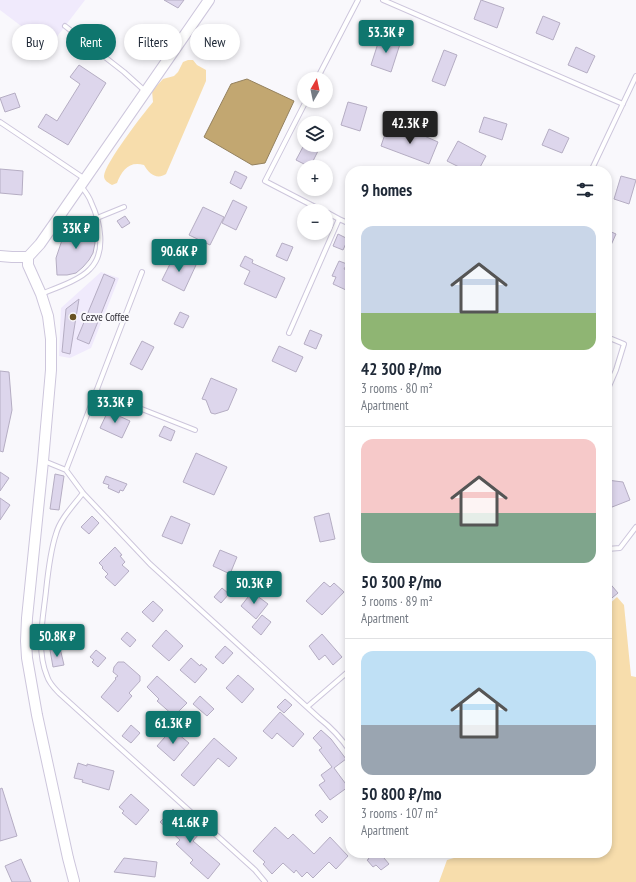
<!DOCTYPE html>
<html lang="en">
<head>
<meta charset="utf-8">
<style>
  :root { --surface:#fff; --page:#f6f6f7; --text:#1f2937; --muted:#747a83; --line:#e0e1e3; --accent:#0f766e }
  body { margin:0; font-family:"PT Sans Narrow",sans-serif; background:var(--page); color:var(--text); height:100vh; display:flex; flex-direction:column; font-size:15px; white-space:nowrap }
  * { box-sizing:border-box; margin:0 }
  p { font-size:13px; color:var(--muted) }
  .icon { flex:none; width:22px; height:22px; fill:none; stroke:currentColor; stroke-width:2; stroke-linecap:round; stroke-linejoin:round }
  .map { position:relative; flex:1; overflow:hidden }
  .sheet { position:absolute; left:345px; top:166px; width:267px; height:692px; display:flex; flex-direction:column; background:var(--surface); border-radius:16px; box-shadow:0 2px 6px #0003 }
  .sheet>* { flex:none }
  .top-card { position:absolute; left:12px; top:24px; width:273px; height:36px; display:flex; gap:8px }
  .needle { width:26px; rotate:9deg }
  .fabs { position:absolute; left:297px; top:72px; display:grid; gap:8px }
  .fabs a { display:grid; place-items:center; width:36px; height:36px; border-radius:50%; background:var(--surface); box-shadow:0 2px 6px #0003; font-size:20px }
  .price { position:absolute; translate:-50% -34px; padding:0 9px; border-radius:4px; background:var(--accent); color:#fff; font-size:13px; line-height:26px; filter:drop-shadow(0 1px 2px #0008) }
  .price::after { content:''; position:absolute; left:50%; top:24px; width:12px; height:9px; margin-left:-6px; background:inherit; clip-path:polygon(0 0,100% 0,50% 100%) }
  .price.on { background:#222; color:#fff }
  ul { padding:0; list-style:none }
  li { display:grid; align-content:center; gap:8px; height:212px; padding:0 16px }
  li+li { border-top:1px solid var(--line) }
  li span { display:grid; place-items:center; height:124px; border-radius:12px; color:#555 }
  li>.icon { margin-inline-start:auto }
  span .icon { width:72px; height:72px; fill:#fffc; stroke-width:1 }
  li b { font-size:17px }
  h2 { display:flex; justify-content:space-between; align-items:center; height:48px; padding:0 16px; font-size:17px }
  .tag { padding:0 14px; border-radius:18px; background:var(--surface); box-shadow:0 2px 6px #0003; font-size:14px; line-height:36px }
  .tag.on { background:var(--accent); color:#fff }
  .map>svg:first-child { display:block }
  .built { fill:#f0eafc }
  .green { fill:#f7ddac }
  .water { fill:#c2a771; stroke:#94815e }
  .building { fill:#ddd6ec; stroke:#b5adc3 }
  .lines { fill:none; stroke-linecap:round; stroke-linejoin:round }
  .service-casing { stroke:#cdc6dc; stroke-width:6 }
  .tertiary-casing { stroke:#cdc6dc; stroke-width:12 }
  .service { stroke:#fff; stroke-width:4 }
  .tertiary { stroke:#fff; stroke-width:10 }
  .poi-dot { fill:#695222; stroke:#f9f8fc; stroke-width:1.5 }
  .labels { text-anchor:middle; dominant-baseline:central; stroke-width:4; stroke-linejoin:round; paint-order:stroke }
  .poi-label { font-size:11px; fill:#2a2830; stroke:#f9f8fc; text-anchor:start }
</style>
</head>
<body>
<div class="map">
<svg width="636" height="882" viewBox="0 0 636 882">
  <rect width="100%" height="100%" fill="#f9f8fc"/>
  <!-- built -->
  <path class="built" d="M0 0H85L49 47 0 10Z
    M101 272 119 278 91 348 70 358 59 356 61 308Z"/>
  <!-- green -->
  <path class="green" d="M188 60H193L197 65 206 70V81L166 174C157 180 149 174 144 165 129 161 122 170 117 183L112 185C109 183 104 181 104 176 105 163 143 114 153 102L152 91 163 79 174 76 178 72 183 62Z
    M617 597 624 605 631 676 636 677V882H439L447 860 471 853H607V606Z"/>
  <!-- water -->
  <path class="water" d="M247 79 294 101 265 163 252 165 204 137 231 84Z"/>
  <!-- building -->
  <path class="building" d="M164 0H184L178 8Z
    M481 0 504 8 497 28 474 19Z
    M543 16 560 23 553 40 536 33Z
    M380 37 400 44 391 72 371 65Z
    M576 47 595 56 587 73 568 65Z
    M444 50 457 55 445 86 432 81Z
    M79 65 106 83 68 145 38 127 46 114 57 121 80 84 70 77Z
    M15 93 20 107 5 112 0 98Z
    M348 102 367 107 360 131 341 125Z
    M484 117 507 124 502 140 479 132Z
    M387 128 411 136 413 131 438 142 429 164 381 146Z
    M549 129 569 138 562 153 542 145Z
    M458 141 486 156 478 171H467L447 161Z
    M304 145H311L319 149 310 167 296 160Z
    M0 169 23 171 22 195 0 193Z
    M235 171 247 177 241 189 230 183Z
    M621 176 636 180 629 204 614 199Z
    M233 200 247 207 236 230 222 223Z
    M203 207 224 217 210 245 189 235Z
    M125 216 130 223 122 228 117 221Z
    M92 225 95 234V243L93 253 89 260 83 267 76 273 67 275H57L56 258 62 240 68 233 75 229 82 226Z
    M607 230 616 234 607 254Z
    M338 234 348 239 343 250 333 246Z
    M282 243 293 247 287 261 276 256Z
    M175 254 196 265 184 291 162 280Z
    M245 256 253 260 252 263 285 278 276 298 244 284 250 271 240 266Z
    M339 261 347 264 344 269 350 272V281L346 290 333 284 336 277 332 276Z
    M104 274 115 279 89 344 77 339Z
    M79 299 70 354 62 352 66 309Z
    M180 312 189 316 183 328 174 324Z
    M310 330 322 335 316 349 304 344Z
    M142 341 154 347 142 370 130 364Z
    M279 346 303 357 296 372 272 361Z
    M0 371 9 372 12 410 3 452 0 451Z
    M211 378 237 389 228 410 215 414 211 413 206 400 202 399Z
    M108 411 130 421 122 438 100 428Z
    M164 426 175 431 171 441 159 436Z
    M196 453 227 467 214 495 183 482Z
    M0 472 9 478 0 491Z
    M55 474 64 476 59 510 50 509Z
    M106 476 127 484 123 491 120 490 119 493 108 488 109 485 103 483Z
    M607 480 623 482 630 500 607 509Z
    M0 498 10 505 0 520Z
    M329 513 335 539 320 542 314 517Z
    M92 516 99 523 89 534 81 527Z
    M171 516 190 524 182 544 162 536Z
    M115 547 122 555 120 556 125 562 122 565 129 571 115 586 105 577 108 574 102 568 103 567 99 563Z
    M220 550 237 557 230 574 213 566Z
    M607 580 618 593 607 602Z
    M324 582 330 587 334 583 344 592 322 615 306 601Z
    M222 588 229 594 221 603 214 597Z
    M252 592 268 604 256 619 241 606Z
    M153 601 163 610 153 622 142 612Z
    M262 615 271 622 261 635 252 627Z
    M166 630 183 646 169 661 152 646Z
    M127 632 136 640 130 647 121 639Z
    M322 634 342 657 333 665 325 655 319 660 309 646Z
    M225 646 233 653 223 664 215 657Z
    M60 648 64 665 53 667 50 650Z
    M96 650 106 658 98 667 92 662 94 660 90 657Z
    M191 658 200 666 201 664 207 669 195 683 180 670Z
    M118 662H124L140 676V681L129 693 132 696 118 712 101 697 116 679 115 678 118 676 113 672 114 667Z
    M238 675 254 689 242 703 226 688Z
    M157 676 187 703 174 716 157 701 159 699 147 687Z
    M200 696 214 709 207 716 193 704Z
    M285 699 292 705 284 713 277 707Z
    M280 712 304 734 293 747 277 733 272 739 263 731Z
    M131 725 140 733 131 743 122 736Z
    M172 729 189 743 174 761 157 746Z
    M321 730 331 739 346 759 334 768 348 787 330 800 319 785 325 781 321 775 332 767 319 750 322 748 313 738Z
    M214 738 237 758 229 767 218 758 194 786 181 775Z
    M78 763 87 766V764L114 771 109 790 82 782 83 780 74 778Z
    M2 788 17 836 0 841V789Z
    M131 794 149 810 136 825 122 813 124 811 119 807Z
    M173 809 199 834 193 841 220 864 208 879 190 863 193 860 176 844 180 840 160 822Z
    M320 810 328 817 322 823 315 815Z
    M275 827 288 839 293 834 314 854 330 837 348 856 336 869 329 862 313 878 307 872 302 877 296 870 294 873 283 863 272 874 263 864 265 862 253 851Z
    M364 853H391L384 858 389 864 381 870 376 865 373 867 367 860 369 859Z
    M124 858 157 862 155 877 114 872Z
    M21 859 31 882H12L5 866Z"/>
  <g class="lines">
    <defs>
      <path id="service" d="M383 0 623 104
        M65 26 124 72 145 91
        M317 79 358 0
        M306 101 265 181 323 211
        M0 122 85 179
        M591 171 636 76
        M326 212 339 219
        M97 218 124 207
        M41 294C56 288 80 280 90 269 107 252 100 221 91 202 89 196 85 191 81 186
        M289 333 339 219 350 224
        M607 337 624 344 616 370 607 391
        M96 391 195 430
        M44 461 66 470 83 493 150 564 319 718C332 728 341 738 350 751
        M66 470 142 272
        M83 493C73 506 60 519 56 534 50 552 48 572 46 591 43 619 36 649 47 676 49 683 54 688 59 693L255 870 265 882
        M607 549 620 548 636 527
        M307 707 350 670"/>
      <path id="tertiary" d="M0 256 12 257H28
        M74 881 68 858 37 715 27 658 26 641 27 618 43 461 51 370V339L48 316 41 294 28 265V257L40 244 54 224 209 0"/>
    </defs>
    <!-- service casing -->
    <use href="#service" class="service-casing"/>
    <!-- tertiary casing -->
    <use href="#tertiary" class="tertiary-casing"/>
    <!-- service -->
    <use href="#service" class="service"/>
    <!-- tertiary -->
    <use href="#tertiary" class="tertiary"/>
  </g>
  <!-- markers -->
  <circle class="poi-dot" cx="73" cy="317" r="4"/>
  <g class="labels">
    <!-- poi labels -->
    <g class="poi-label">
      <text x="81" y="317">Cezve Coffee</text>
    </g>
  </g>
</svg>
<div class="fabs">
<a><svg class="needle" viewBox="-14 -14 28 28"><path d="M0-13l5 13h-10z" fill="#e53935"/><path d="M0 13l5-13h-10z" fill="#747a83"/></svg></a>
<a><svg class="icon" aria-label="layers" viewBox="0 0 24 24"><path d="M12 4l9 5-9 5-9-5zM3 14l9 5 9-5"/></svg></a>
<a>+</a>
<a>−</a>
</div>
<b class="price" style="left:386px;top:54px">53.3K ₽</b>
<b class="price on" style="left:410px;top:145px">42.3K ₽</b>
<b class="price" style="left:76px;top:250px">33K ₽</b>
<b class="price" style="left:179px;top:273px">90.6K ₽</b>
<b class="price" style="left:115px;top:424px">33.3K ₽</b>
<b class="price" style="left:254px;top:605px">50.3K ₽</b>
<b class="price" style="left:57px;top:658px">50.8K ₽</b>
<b class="price" style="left:173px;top:745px">61.3K ₽</b>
<b class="price" style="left:190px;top:844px">41.6K ₽</b>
<div class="top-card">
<a class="tag">Buy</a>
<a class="tag on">Rent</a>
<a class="tag">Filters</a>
<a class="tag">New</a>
</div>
<section class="sheet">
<h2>9 homes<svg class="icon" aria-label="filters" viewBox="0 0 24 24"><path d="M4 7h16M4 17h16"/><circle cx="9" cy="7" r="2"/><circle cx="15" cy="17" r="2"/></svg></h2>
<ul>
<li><span style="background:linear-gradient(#c9d6e8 70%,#8fb573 0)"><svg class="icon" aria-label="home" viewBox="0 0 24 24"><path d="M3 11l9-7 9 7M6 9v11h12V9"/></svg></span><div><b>42 300 ₽/mo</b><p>3 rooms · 80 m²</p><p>Apartment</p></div></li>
<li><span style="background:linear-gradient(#f6c9c9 60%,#7fa58c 0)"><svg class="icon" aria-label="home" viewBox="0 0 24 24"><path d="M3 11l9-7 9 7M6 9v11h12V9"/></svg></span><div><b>50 300 ₽/mo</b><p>3 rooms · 89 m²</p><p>Apartment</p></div></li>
<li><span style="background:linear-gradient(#bfe0f5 60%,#9aa5b1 0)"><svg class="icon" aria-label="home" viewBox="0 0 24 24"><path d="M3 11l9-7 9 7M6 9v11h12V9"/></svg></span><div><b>50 800 ₽/mo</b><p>3 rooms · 107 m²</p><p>Apartment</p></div></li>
</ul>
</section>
</div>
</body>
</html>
